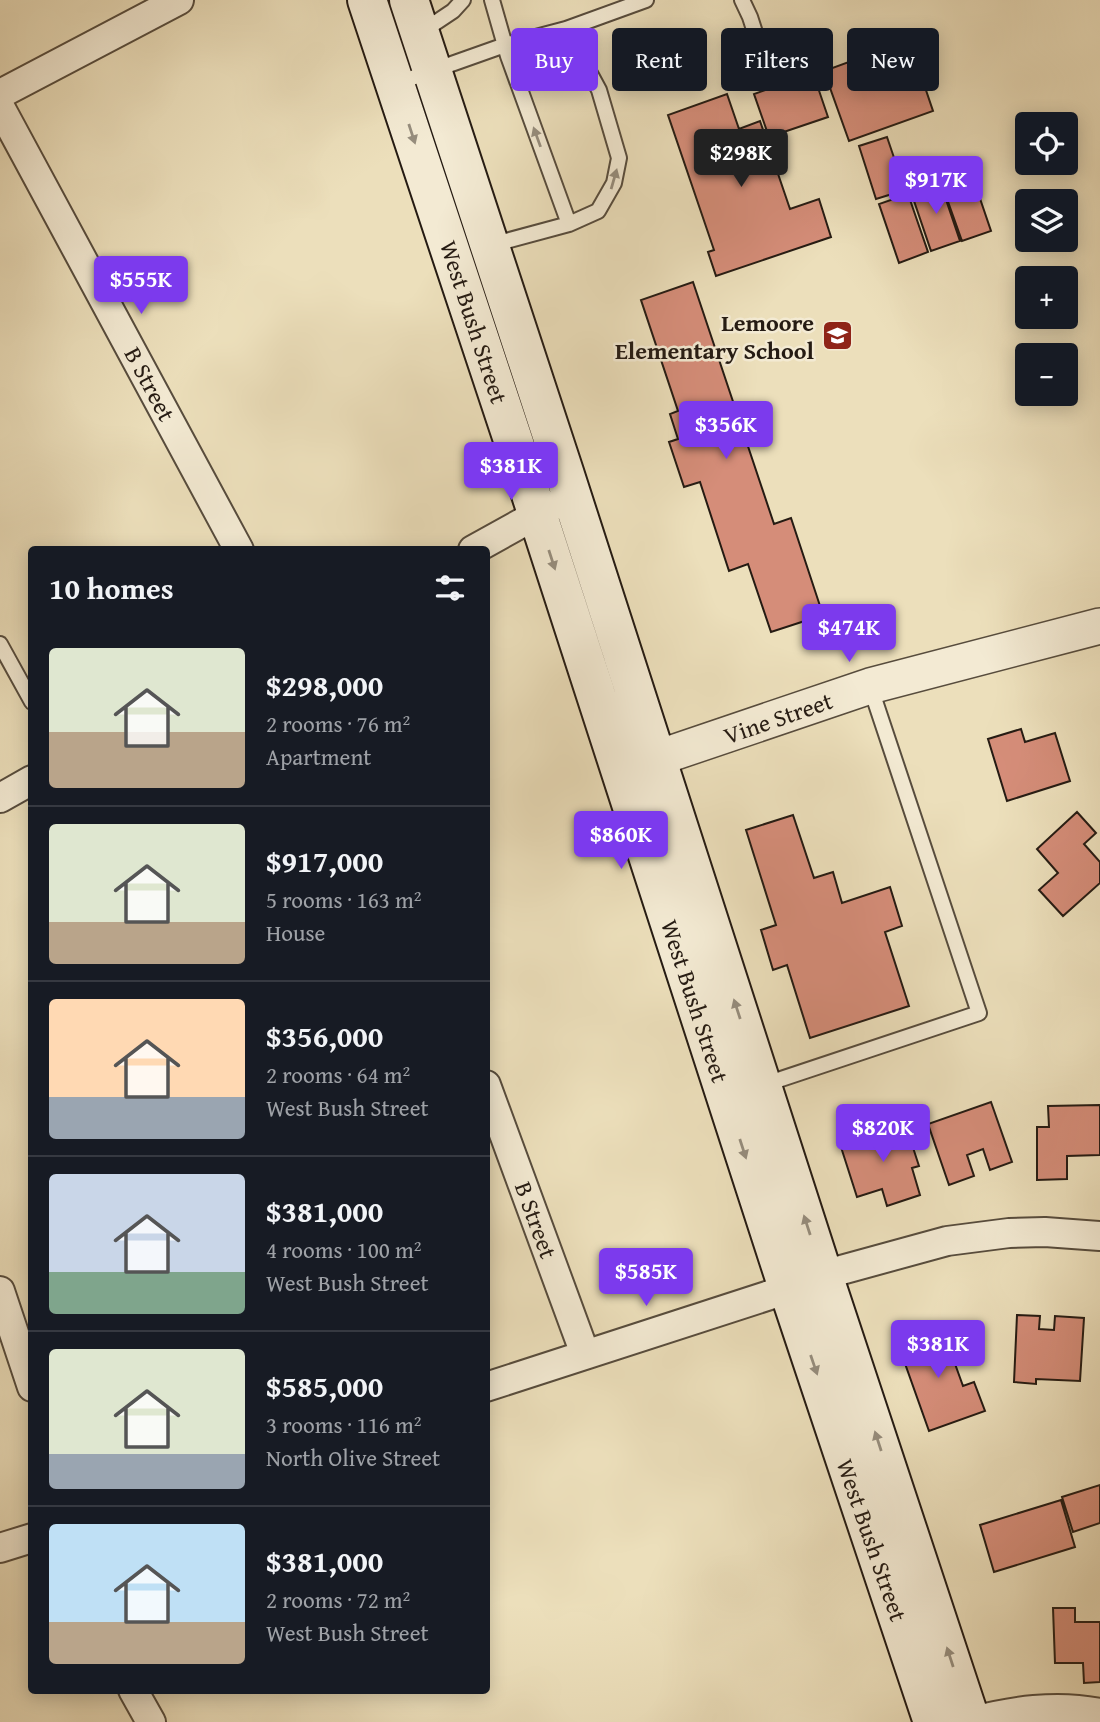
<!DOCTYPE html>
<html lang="en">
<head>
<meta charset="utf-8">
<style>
  :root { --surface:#171b24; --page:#242831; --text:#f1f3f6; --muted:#9ea1a6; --line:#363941; --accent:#7c3aed }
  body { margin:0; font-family:"Gentium Book Plus",serif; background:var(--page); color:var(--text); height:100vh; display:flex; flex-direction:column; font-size:26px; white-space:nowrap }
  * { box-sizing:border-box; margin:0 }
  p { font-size:23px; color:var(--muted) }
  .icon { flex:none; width:38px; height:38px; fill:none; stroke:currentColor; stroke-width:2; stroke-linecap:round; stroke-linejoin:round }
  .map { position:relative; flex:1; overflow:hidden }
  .sheet { position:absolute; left:28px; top:546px; width:462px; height:1148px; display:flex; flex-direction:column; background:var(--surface); border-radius:7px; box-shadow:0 4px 18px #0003 }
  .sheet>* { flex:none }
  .top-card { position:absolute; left:511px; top:28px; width:483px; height:63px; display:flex; gap:14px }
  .tools { position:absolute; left:1015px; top:112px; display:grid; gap:14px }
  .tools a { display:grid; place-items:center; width:63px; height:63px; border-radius:7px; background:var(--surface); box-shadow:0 4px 18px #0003; font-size:35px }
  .price { position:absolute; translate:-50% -60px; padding:0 16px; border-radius:7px; background:var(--accent); color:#fff; font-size:23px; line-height:46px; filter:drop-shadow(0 2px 4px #0008) }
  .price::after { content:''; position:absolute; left:50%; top:42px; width:21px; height:16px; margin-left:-10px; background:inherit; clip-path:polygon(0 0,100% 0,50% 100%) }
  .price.on { background:#222; color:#fff }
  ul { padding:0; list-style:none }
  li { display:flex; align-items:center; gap:21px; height:175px; padding:0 21px }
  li+li { border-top:2px solid var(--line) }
  li span { display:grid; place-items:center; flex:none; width:196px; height:140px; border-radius:7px; color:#555 }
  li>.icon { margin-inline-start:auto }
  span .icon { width:84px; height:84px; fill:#fffc; stroke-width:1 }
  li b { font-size:30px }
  h2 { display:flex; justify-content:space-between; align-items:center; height:84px; padding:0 21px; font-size:30px }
  .pill { padding:0 24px; border-radius:7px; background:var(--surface); box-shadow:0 4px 18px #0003; font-size:24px; line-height:63px }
  .pill.on { background:var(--accent); color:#fff }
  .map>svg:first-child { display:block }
  .building { fill:#d58d79; stroke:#251b13; stroke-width:2 }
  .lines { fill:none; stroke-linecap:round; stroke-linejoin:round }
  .service-casing { stroke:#574c3d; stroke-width:18 }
  .minor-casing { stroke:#574c3d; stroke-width:32 }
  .tertiary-casing { stroke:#574c3d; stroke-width:38 }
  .secondary-casing { stroke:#251b13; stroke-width:42 }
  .service { stroke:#f3ead3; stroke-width:14 }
  .minor { stroke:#f3ead3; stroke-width:28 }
  .tertiary { stroke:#f3ead3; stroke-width:35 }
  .secondary { stroke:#f3ead3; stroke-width:38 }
  .oneway { fill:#968d7d }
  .labels { text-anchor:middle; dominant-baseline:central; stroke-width:5; stroke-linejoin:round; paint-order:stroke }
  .street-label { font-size:24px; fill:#251b13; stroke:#f3ead3 }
  .poi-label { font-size:24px; font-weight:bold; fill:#251b13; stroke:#f3ead3; text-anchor:end }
</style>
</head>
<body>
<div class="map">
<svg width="1100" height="1722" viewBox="0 0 1100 1722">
  <rect width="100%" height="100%" fill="#ecdfbb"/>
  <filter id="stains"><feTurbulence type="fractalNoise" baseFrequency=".00286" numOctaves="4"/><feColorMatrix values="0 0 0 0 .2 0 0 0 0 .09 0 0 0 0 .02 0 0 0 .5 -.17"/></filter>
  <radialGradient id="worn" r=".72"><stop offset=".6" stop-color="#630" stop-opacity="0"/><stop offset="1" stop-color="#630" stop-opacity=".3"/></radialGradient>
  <!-- building -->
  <path class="building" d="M909 40 933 111 849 141 824 71Z
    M813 73 828 117 769 137 754 94Z
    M727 94 739 129 760 121 790 209 819 199 831 237 716 276 708 252 714 250 668 115Z
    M887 137 905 190 876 199 859 146Z
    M971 172 991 231 962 241 941 182Z
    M940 182 960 241 931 251 911 192Z
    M908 194 928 252 899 263 879 204Z
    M693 282 774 524 791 518 823 615 771 632 748 564 729 571 700 482 684 487 669 442 678 439 670 414 678 411 641 300Z
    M1021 729 1025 742 1055 733 1070 781 1007 801 988 739Z
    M1077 812 1096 833 1084 844 1100 862V883L1063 916 1039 890 1058 873 1037 849Z
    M793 815 814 878 833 872 842 903 890 887 902 926 885 932 909 1006 810 1038 787 965 773 970 761 930 776 925 746 830Z
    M991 1102 1012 1162 990 1170 983 1149 967 1155 974 1176 949 1185 928 1124Z
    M1100 1105V1155L1067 1156V1179L1037 1180V1127H1049L1048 1106Z
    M905 1123 919 1166 912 1168 920 1195 887 1206 882 1189 857 1197 840 1144Z
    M1017 1315 1040 1316 1039 1329 1054 1330 1055 1316 1084 1318 1080 1381 1036 1379V1384L1014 1382Z
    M941 1325 963 1386 974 1382 985 1411 929 1431 897 1341Z
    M1100 1485V1523L1073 1532 1062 1497Z
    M1061 1500 1075 1547 994 1572 980 1525Z
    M1053 1608H1075V1622H1100V1682L1084 1683 1083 1663H1055Z"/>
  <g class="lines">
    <defs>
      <path id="service" d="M492 0 508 56 569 224
        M742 0 750 17 760 48
        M423 31 453 11 463 0
        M395 84 505 45 566 29 646 0
        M491 245 569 224 598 211 614 183 619 158 599 90 566 29
        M0 644 32 702
        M763 1085 979 1013 870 686"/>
      <path id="minor" d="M0 94 179 0
        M0 107 239 550
        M473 550 554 505
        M0 798 32 780
        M486 1085 585 1354
        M0 1291 32 1387
        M486 1387 807 1283 823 1275 947 1241 1009 1233 1045 1232 1100 1236
        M0 1548 32 1538
        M133 1690 151 1722
        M969 1722C1012 1711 1056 1704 1100 1713"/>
      <path id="tertiary" d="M631 767 870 686 1100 626"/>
      <path id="secondary" d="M367 0 527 482 788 1288 933 1722
        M409 0 564 472 823 1275 971 1722"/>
    </defs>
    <!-- service casing -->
    <use href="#service" class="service-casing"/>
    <!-- minor casing -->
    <use href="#minor" class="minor-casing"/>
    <!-- tertiary casing -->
    <use href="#tertiary" class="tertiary-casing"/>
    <!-- secondary casing -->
    <use href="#secondary" class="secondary-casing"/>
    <!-- service -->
    <use href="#service" class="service"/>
    <!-- minor -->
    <use href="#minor" class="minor"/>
    <!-- tertiary -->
    <use href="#tertiary" class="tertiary"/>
    <!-- secondary -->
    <use href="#secondary" class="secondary"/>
  </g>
  <!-- one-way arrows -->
  <defs><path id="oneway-solid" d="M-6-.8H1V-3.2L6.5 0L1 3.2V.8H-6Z" transform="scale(1.75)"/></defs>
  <g class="oneway">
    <use href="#oneway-solid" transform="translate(412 134) rotate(72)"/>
    <use href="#oneway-solid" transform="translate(537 137) rotate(-110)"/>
    <use href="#oneway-solid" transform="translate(614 179) rotate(-74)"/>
    <use href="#oneway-solid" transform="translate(552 560) rotate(72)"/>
    <use href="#oneway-solid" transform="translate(737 1009) rotate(-108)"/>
    <use href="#oneway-solid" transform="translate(743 1149) rotate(72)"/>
    <use href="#oneway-solid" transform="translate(807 1225) rotate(-108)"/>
    <use href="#oneway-solid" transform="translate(814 1365) rotate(71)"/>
    <use href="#oneway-solid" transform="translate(878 1441) rotate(-108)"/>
    <use href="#oneway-solid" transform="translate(950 1657) rotate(-108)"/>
  </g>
  <!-- icons -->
  <defs>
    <symbol id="school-square" viewBox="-11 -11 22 22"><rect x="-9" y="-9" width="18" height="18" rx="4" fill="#8f2418" stroke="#f3ead3"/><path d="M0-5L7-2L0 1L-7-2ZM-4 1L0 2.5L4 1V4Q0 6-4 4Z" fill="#fff"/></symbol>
  </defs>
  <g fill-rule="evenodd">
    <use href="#school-square" x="820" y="318" width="35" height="35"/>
  </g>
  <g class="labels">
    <!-- street labels -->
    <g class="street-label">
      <text transform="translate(474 322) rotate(72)">West Bush Street</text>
      <text transform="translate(150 384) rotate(62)">B Street</text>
      <text transform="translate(778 718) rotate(-19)">Vine Street</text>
      <text transform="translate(695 1001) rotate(72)">West Bush Street</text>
      <text transform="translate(536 1220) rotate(70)">B Street</text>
      <text transform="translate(872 1540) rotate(71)">West Bush Street</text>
    </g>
    <!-- poi labels -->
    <g class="poi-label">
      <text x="814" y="322">Lemoore<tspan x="814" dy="28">Elementary School</tspan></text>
    </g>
  </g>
  <rect width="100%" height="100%" filter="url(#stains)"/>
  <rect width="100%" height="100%" fill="url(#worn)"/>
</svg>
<div class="tools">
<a><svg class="icon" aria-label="locate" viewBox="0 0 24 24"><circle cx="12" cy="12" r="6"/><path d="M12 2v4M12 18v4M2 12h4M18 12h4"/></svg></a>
<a><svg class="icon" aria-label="layers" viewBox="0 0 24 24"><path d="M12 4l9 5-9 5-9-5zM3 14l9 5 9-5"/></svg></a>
<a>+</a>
<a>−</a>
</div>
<b class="price on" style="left:741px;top:189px">$298K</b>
<b class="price" style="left:936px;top:216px">$917K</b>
<b class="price" style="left:141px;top:316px">$555K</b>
<b class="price" style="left:726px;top:461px">$356K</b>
<b class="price" style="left:511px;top:502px">$381K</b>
<b class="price" style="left:849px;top:664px">$474K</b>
<b class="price" style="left:621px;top:871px">$860K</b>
<b class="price" style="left:883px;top:1164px">$820K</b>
<b class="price" style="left:646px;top:1308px">$585K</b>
<b class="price" style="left:938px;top:1380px">$381K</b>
<div class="top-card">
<a class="pill on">Buy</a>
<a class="pill">Rent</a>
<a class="pill">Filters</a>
<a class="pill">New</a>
</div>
<section class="sheet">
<h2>10 homes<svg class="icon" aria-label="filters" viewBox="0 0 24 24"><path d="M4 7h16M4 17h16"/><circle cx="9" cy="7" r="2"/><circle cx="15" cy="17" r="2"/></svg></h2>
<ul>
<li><span style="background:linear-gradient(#dfe7d0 60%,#b9a48a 0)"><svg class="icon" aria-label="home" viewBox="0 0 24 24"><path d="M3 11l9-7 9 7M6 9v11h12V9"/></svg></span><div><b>$298,000</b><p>2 rooms · 76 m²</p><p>Apartment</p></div></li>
<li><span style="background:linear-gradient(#dfe7d0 70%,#b9a48a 0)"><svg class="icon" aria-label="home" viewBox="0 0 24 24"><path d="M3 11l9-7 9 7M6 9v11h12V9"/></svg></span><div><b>$917,000</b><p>5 rooms · 163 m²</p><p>House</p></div></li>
<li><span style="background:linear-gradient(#ffd9b3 70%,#9aa5b1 0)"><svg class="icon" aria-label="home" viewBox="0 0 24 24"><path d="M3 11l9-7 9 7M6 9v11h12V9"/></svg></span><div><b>$356,000</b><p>2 rooms · 64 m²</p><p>West Bush Street</p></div></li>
<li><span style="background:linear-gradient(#c9d6e8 70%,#7fa58c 0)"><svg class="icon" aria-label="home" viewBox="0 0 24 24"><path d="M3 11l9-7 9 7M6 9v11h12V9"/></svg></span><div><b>$381,000</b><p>4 rooms · 100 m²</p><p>West Bush Street</p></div></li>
<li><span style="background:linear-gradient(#dfe7d0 75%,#9aa5b1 0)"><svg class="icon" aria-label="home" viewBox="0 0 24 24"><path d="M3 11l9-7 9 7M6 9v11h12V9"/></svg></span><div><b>$585,000</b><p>3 rooms · 116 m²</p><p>North Olive Street</p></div></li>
<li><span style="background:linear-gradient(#bfe0f5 70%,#b9a48a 0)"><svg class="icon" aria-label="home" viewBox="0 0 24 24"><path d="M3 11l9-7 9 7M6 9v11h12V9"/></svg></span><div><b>$381,000</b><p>2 rooms · 72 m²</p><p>West Bush Street</p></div></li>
</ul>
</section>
</div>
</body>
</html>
